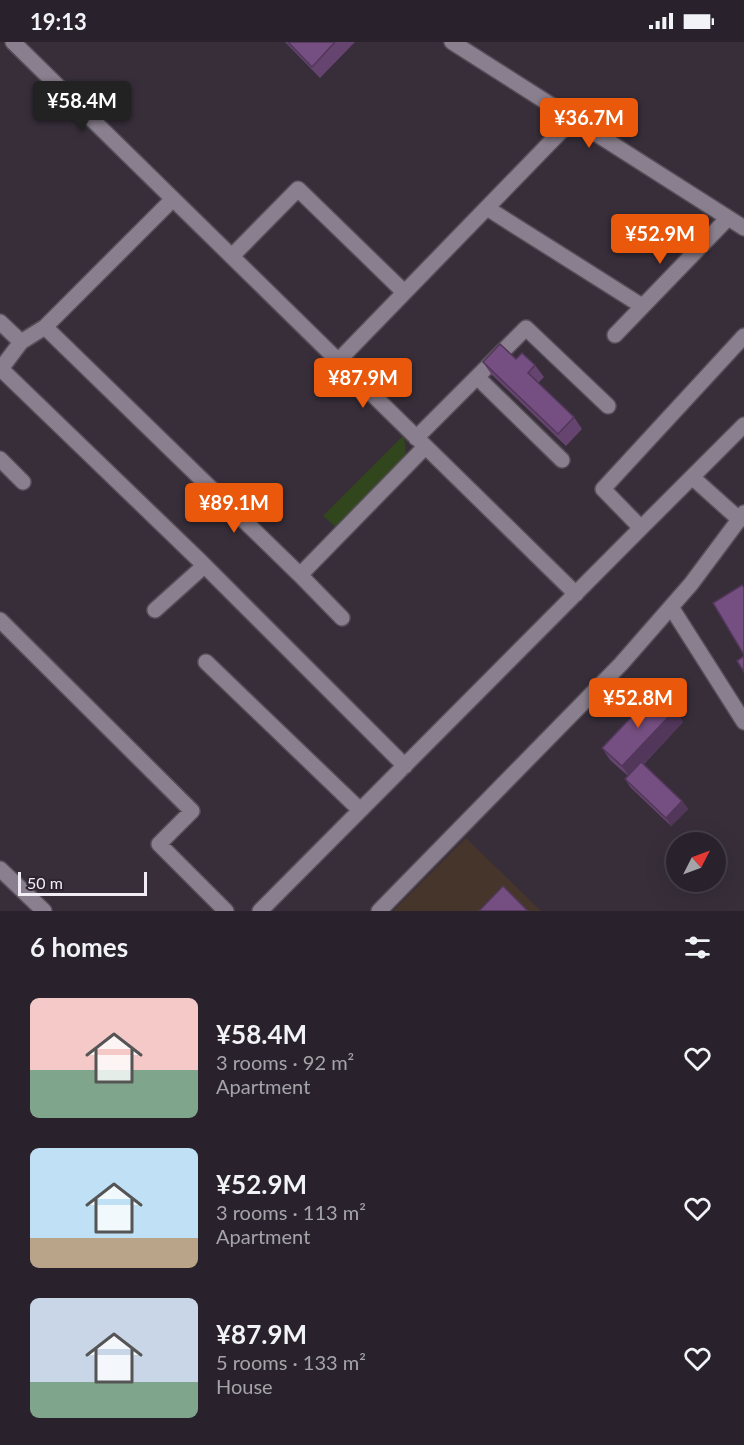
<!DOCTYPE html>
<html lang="en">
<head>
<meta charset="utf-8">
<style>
  :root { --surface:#29222c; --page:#352f38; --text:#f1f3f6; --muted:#a5a4a9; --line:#453f48; --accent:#ea580c }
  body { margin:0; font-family:Lato,sans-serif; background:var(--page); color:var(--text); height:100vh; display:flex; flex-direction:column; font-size:22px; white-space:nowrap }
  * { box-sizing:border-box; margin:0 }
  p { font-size:20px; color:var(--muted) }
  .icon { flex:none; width:33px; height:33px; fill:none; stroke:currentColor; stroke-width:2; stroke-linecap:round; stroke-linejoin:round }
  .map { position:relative; height:869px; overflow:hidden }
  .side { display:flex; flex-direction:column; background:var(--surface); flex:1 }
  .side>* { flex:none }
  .needle { width:39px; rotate:48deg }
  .controls { position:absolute; left:666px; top:790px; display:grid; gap:12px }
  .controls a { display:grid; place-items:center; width:60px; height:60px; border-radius:50%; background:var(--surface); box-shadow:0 6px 24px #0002,0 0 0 2px var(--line); font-size:30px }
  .scale { position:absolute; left:18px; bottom:15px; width:129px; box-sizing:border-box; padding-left:6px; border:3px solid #f2ecf4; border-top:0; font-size:16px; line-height:21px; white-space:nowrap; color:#f2ecf4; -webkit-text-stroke:4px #2d2430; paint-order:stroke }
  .price { position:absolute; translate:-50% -51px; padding:0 14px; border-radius:6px; background:var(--accent); color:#fff; font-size:20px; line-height:39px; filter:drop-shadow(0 2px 3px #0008) }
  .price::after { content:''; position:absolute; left:50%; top:36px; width:18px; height:14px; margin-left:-9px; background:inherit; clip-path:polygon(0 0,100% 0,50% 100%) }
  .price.on { background:#222; color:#fff }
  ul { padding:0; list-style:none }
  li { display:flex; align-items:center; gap:18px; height:150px; padding:0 30px }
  li span { display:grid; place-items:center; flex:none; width:168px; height:120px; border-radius:9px; color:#555 }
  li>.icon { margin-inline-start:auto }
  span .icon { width:72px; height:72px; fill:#fffc; stroke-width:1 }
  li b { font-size:26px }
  h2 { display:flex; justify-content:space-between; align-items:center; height:72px; padding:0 30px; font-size:26px }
  .status { display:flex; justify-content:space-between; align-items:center; height:42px; padding:0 30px; background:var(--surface); direction:ltr }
  .status svg { height:16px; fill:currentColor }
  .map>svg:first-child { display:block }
  .industrial { fill:#46352a }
  .green { fill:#32461e }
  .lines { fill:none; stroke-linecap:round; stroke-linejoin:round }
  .minor-casing { stroke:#554e58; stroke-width:18 }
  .minor { stroke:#8a7f8e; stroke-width:15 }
  .wall { fill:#65446f }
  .shaded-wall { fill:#52375a }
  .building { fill:#754f81; stroke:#52375a; stroke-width:1.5 }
</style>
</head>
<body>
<div class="status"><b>19:13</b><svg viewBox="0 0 49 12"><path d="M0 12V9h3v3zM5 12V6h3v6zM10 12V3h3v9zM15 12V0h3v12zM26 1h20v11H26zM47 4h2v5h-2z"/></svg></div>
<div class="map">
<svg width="744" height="869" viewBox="0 0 744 869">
  <rect width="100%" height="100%" fill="#372e3a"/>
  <!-- industrial -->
  <path class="industrial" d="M466 796 541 869H393Z"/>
  <!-- green -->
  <path class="green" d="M404 393 406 414 337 486 323 474Z"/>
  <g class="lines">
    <defs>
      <path id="minor" d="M13 0 576 552
        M452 0 744 186
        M487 166 642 264
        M232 214 298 147 404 250
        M0 280 21 300
        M45 285 300 533 425 405
        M615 293 728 176
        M338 319 573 77
        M1 327 199 518 405 724
        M0 328 21 300 45 285 173 157
        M477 335 562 418
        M416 396 526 286 608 364
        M0 417 23 440
        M692 435 740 478
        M641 486 744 383
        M300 533 342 576
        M671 565 744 680
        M155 568 204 524
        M0 578 192 769 159 802 226 869
        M206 620 360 768
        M0 827 44 869
        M260 869 641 486 603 447 744 294
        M379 869 621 622 691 542 744 471"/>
    </defs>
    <!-- minor casing -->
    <use href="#minor" class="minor-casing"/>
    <!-- minor -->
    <use href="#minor" class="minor"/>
  </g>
  <!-- wall -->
  <path class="wall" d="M285 0H355L320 36Z
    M483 320 535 323 544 335 538 341 574 375 582 387 566 404 491 332Z
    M675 668 683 680 644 722 682 759 688 767 671 784 630 745 625 737 628 734 610 718 602 706Z"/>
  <!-- shaded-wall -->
  <path class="shaded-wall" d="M675 668 683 680 630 736 622 724Z
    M682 759 688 767 671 784 666 776Z"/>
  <!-- building -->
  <path class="building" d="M288 0H335L312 25Z
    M500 302 516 317 522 311 535 323 528 331 574 375 558 392 483 320Z
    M742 543 744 546V613L713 561Z
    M744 614V630L737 619Z
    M655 650 675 668 622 724 602 706Z
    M641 720 682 759 666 776 625 737Z
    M503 844 528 869H479Z"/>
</svg>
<div class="controls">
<a><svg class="needle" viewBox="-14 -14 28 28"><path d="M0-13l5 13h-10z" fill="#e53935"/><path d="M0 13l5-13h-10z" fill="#a5a4a9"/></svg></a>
</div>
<div class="scale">50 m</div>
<b class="price on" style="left:82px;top:90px">¥58.4M</b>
<b class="price" style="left:589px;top:107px">¥36.7M</b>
<b class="price" style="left:660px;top:223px">¥52.9M</b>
<b class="price" style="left:363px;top:367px">¥87.9M</b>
<b class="price" style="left:234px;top:492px">¥89.1M</b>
<b class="price" style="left:638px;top:687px">¥52.8M</b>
</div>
<section class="side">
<h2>6 homes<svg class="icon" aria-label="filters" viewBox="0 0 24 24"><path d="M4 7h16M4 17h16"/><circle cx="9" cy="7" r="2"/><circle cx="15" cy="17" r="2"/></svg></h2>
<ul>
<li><span style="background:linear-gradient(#f6c9c9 60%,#7fa58c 0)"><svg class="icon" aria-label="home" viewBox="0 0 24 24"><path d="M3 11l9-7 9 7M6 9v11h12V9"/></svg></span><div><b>¥58.4M</b><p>3 rooms · 92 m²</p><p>Apartment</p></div><svg class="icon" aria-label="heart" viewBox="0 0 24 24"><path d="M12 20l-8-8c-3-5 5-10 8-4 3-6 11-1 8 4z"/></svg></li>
<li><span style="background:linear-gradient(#bfe0f5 75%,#b9a48a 0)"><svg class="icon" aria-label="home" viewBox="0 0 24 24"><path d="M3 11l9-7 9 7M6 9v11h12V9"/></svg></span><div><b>¥52.9M</b><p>3 rooms · 113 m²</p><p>Apartment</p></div><svg class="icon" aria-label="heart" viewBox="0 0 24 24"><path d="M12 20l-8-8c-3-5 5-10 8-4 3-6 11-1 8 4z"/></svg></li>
<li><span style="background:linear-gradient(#c9d6e8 70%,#7fa58c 0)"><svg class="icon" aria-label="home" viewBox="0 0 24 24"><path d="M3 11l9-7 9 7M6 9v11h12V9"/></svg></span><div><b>¥87.9M</b><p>5 rooms · 133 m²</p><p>House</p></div><svg class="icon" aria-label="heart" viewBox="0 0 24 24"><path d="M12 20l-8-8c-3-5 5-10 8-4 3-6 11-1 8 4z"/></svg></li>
</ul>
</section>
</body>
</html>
